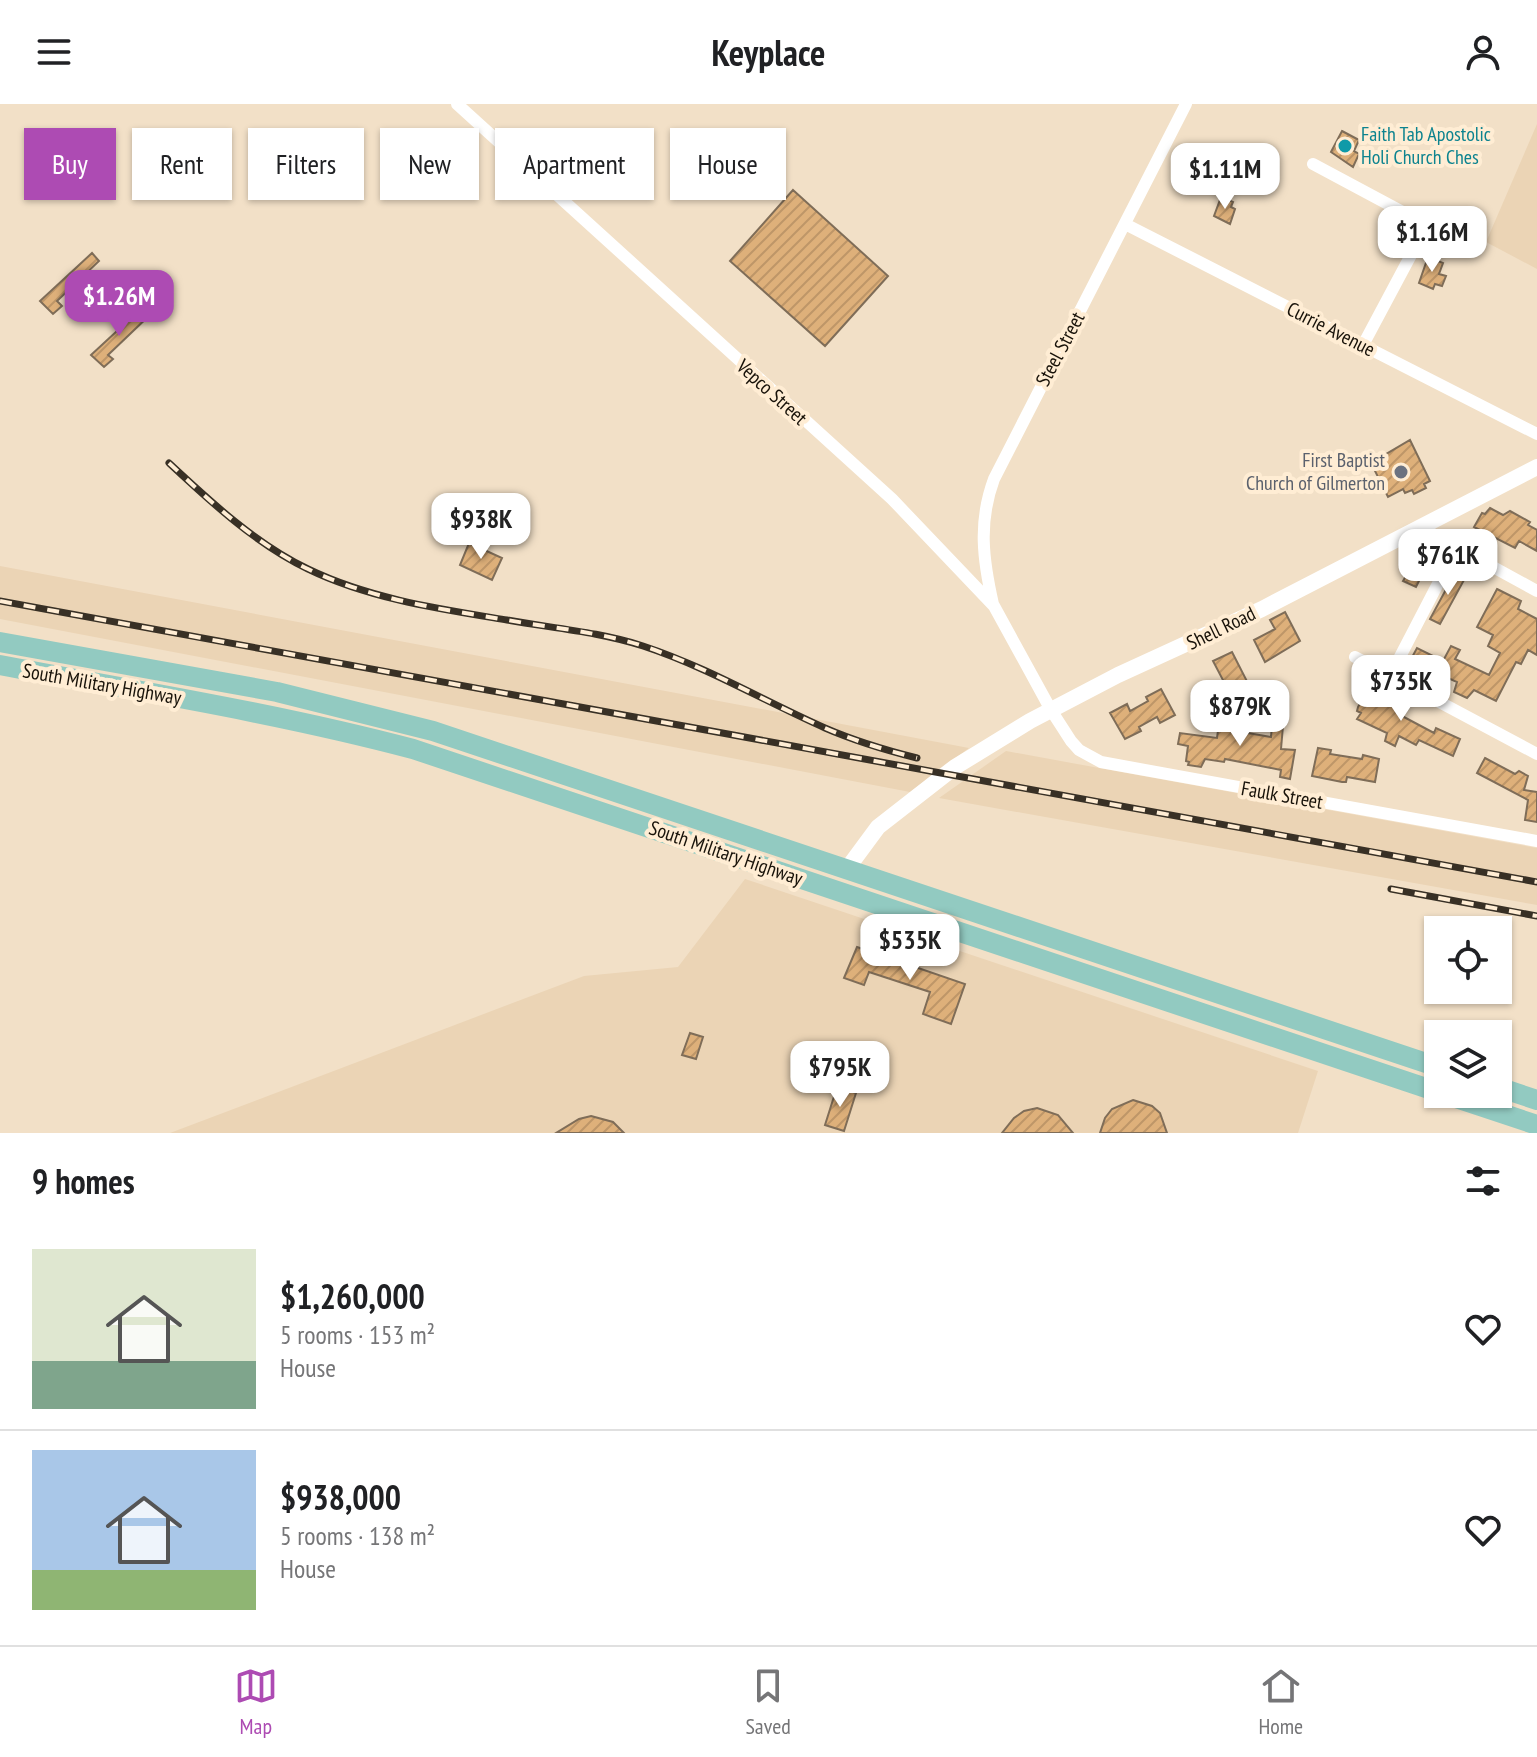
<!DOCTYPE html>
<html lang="en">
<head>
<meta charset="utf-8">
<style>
  :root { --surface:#fff; --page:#f2f2f2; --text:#202124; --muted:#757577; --line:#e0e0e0; --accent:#ad4bb3 }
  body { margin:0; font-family:"PT Sans Narrow",sans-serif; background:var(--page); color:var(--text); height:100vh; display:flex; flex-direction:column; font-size:30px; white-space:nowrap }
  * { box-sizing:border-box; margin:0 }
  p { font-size:26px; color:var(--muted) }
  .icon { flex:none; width:44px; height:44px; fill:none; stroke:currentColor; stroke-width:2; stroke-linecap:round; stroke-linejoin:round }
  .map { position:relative; height:1029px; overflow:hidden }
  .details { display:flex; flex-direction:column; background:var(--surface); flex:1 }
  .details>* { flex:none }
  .guide { position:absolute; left:24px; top:24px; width:800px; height:72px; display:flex; gap:16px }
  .controls { position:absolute; left:1424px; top:812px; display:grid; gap:16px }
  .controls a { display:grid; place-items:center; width:88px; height:88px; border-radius:0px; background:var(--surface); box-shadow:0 2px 6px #0004; font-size:40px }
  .price { position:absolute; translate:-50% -68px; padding:0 18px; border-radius:16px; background:#fff; color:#222; font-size:26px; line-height:52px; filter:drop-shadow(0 2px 4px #0008) }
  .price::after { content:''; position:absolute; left:50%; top:48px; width:24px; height:18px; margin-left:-12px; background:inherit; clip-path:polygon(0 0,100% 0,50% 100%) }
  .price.active { background:var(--accent); color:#fff }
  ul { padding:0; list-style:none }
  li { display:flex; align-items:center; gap:24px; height:200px; padding:0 32px }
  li+li { border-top:2px solid var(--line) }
  li span { display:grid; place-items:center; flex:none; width:224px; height:160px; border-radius:0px; color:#555 }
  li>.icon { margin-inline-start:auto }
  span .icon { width:96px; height:96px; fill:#fffc; stroke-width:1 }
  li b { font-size:34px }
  h2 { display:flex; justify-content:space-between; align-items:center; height:96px; padding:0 32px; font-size:34px }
  .pill { padding:0 28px; border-radius:0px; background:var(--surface); box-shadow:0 2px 6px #0004; font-size:28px; line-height:72px }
  .pill.active { background:var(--accent); color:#fff }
  header { display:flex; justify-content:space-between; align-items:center; height:104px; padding:0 32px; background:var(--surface); font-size:36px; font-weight:800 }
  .dock { display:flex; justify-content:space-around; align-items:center; height:112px; border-top:2px solid var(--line); background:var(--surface); font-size:22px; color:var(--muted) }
  .dock a { display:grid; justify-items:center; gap:4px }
  .dock .active { color:var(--accent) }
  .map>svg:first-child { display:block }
  .built { fill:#ebd4b5 }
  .building { fill:url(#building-hatch); stroke:#7f6d58; stroke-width:2 }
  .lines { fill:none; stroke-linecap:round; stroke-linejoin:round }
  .minor { stroke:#fff; stroke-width:12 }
  .tertiary { stroke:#fff; stroke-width:16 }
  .primary { stroke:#92cac1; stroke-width:20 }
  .rail-casing { stroke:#383025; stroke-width:7 }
  .rail { stroke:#ffedd4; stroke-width:4; stroke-dasharray:12; stroke-linecap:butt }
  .culture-dot { fill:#0f9aa8; stroke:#ffedd4; stroke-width:3 }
  .worship-dot { fill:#6b7280; stroke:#ffedd4; stroke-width:3 }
  .labels { text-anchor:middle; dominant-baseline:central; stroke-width:8; stroke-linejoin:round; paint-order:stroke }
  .culture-label { font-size:20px; fill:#0d838f; stroke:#ffedd4; text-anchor:start }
  .street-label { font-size:20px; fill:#181209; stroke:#ffedd4 }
  .worship-label { font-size:20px; fill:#5b616d; stroke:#ffedd4; text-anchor:end }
</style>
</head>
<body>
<header><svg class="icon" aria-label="menu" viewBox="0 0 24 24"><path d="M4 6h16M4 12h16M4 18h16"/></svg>Keyplace<svg class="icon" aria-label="person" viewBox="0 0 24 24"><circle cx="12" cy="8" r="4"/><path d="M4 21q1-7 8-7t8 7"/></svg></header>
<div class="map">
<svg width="1537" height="1029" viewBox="0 0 1537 1029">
  <defs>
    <pattern id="building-hatch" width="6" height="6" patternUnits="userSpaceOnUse" patternTransform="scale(2)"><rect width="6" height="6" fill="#deb07a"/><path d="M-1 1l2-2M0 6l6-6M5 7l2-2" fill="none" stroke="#be9668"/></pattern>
  </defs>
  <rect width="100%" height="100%" fill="#f2e0c7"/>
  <!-- built -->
  <path class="built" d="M1537 20V165L1486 138Z
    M0 462 969 644 910 688 0 515Z
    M1006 647 1537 744V801L939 694Z
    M745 775 1318 967 1298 1029H170L584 872 678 863Z"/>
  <!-- building -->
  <path class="building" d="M1342 27 1359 36 1354 47 1359 50 1353 63 1331 48Z
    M793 86 888 172 825 242 730 157Z
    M1221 93 1233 98 1231 103 1235 105 1230 120 1214 112Z
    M92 149 99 157 57 197 62 202 53 210 40 197Z
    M1428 153 1443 159 1439 170 1446 172 1442 182 1435 180 1433 185 1419 179Z
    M143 203 150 211 108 251 113 255 104 263 91 251Z
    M1410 336 1430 377 1424 380 1426 384 1414 390 1412 386 1405 389 1403 385 1388 393 1371 359Z
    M1490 404 1503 411 1510 407 1530 418 1528 421 1537 426V447L1519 437 1515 444 1474 423 1482 409 1485 410Z
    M469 439 502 454 492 476 460 461Z
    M1417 453 1428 459 1416 483 1403 477Z
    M1456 467 1465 471 1464 476 1440 520 1430 515Z
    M1497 485 1521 497 1518 505 1537 515V551L1528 546 1521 560 1516 558 1496 597 1474 586 1467 594 1454 588 1457 578 1410 557 1417 544 1443 557 1451 542 1460 546 1455 555 1489 571 1500 549 1488 542 1493 531 1477 523Z
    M1285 508 1300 537 1265 558 1254 536 1275 525 1270 516Z
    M1232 548 1255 593 1237 603 1213 557Z
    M1372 584 1406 604 1402 612 1434 629 1436 624 1460 635 1453 652 1419 636 1416 641 1399 632 1395 642 1385 637 1387 629 1357 615 1361 609 1357 607 1358 603 1367 586 1370 588Z
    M1161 585 1175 611 1160 619 1157 613 1139 623 1141 627 1125 635 1110 609 1127 600 1130 607 1148 597 1146 593Z
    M1220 612 1237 615 1236 627 1271 633 1272 621 1283 622 1281 645 1295 646 1290 675 1280 673 1281 666 1225 655 1224 658 1205 655 1201 663 1188 661 1189 658 1186 657 1188 642 1178 640 1180 629 1217 634Z
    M1318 644 1331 646 1330 650 1362 655 1363 651 1379 655 1375 678 1347 673 1346 678H1342L1312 672Z
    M1485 654 1515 670 1519 667 1528 672 1524 686 1537 688V718L1525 716 1528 696 1477 669Z
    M857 843 965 880 951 920 923 910 930 888 869 868 864 881 844 874Z
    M690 929 703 933 696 955 682 951Z
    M837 983 856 989 844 1027 825 1021Z
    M1133 996 1152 1002 1160 1009 1167 1029H1100L1105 1014 1112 1005Z
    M1037 1004 1058 1011 1073 1029H1002L1014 1014 1024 1007Z
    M591 1012 613 1018 624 1029H556L579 1015Z"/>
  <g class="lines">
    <!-- minor -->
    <path class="minor" d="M457 0 892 395 994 502 1051 606 1071 637 1079 646 1101 658 1537 737
      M1313 60 1427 121 1363 241
      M1125 120 1537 330
      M1420 423 1537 487
      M993 500C983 456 978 418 994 375L1186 0
      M1355 553 1537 650
      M1390 572 1457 443"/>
    <!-- tertiary -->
    <path class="tertiary" d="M847 765 878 723 955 663 1030 617 1118 571 1262 505 1537 363"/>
    <!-- primary -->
    <path class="primary" d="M0 538 277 588 433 627 1438 963
      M0 561C138 587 277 609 413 645L1438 988
      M1498 983 1537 996
      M1444 990 1537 1021"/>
    <defs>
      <path id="rail" d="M169 359C212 399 256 440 308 465 370 495 440 505 507 516 552 524 600 528 643 542 707 563 764 597 825 624 855 637 885 646 917 654
        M0 497 1537 778
        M1391 785 1537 812"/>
    </defs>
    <!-- rail casing -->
    <use href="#rail" class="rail-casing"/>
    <!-- rail -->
    <use href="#rail" class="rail"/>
  </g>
  <!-- markers -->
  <circle class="culture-dot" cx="1345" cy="42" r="8"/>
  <circle class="worship-dot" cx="1401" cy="368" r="8"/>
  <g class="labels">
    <!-- culture labels -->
    <g class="culture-label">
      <text x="1361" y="30">Faith Tab Apostolic<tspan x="1361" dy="23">Holi Church Ches</tspan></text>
    </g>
    <!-- street labels -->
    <g class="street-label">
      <text transform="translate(1331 225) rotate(27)">Currie Avenue</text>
      <text transform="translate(1060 245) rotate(-62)">Steel Street</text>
      <text transform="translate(772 288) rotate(42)">Vepco Street</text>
      <text transform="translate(1221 524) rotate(-26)">Shell Road</text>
      <text transform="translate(102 580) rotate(10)">South Military Highway</text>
      <text transform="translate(1282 691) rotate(10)">Faulk Street</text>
      <text transform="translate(726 749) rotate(19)">South Military Highway</text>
    </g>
    <!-- worship labels -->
    <g class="worship-label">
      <text x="1385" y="356">First Baptist<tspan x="1385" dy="23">Church of Gilmerton</tspan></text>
    </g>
  </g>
</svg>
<div class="controls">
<a><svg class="icon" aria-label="locate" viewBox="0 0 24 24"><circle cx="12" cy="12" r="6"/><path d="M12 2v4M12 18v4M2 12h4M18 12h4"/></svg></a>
<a><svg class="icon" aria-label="layers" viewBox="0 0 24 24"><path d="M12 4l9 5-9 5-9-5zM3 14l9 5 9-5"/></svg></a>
</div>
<b class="price" style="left:1225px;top:107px">$1.11M</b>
<b class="price" style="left:1432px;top:170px">$1.16M</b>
<b class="price active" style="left:119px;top:234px">$1.26M</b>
<b class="price" style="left:481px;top:457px">$938K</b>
<b class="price" style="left:1448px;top:493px">$761K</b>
<b class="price" style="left:1401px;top:619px">$735K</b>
<b class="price" style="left:1240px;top:644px">$879K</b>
<b class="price" style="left:910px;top:878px">$535K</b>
<b class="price" style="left:840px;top:1005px">$795K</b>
<div class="guide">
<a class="pill active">Buy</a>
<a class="pill">Rent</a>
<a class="pill">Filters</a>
<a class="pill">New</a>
<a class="pill">Apartment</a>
<a class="pill">House</a>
</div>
</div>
<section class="details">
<h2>9 homes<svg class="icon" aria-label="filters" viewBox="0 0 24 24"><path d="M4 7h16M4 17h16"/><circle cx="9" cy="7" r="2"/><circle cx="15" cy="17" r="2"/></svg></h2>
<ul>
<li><span style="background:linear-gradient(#dfe7d0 70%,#7fa58c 0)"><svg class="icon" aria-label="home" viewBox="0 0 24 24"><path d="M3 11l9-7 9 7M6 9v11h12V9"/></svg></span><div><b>$1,260,000</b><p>5 rooms · 153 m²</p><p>House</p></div><svg class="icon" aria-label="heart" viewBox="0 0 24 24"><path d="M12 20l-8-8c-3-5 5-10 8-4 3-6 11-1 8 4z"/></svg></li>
<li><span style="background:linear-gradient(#a9c7e8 75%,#8fb573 0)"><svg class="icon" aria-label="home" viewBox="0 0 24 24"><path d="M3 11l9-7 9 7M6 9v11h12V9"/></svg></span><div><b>$938,000</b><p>5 rooms · 138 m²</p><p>House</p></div><svg class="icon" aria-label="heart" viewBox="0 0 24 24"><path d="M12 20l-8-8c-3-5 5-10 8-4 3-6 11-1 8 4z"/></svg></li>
</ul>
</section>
<nav class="dock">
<a class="active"><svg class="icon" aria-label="map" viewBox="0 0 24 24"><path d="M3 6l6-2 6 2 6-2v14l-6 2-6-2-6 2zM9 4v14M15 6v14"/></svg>Map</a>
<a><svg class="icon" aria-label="saved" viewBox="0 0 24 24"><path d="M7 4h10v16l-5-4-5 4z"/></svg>Saved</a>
<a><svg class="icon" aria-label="home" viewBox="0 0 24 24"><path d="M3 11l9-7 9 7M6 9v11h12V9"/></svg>Home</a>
</nav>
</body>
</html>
